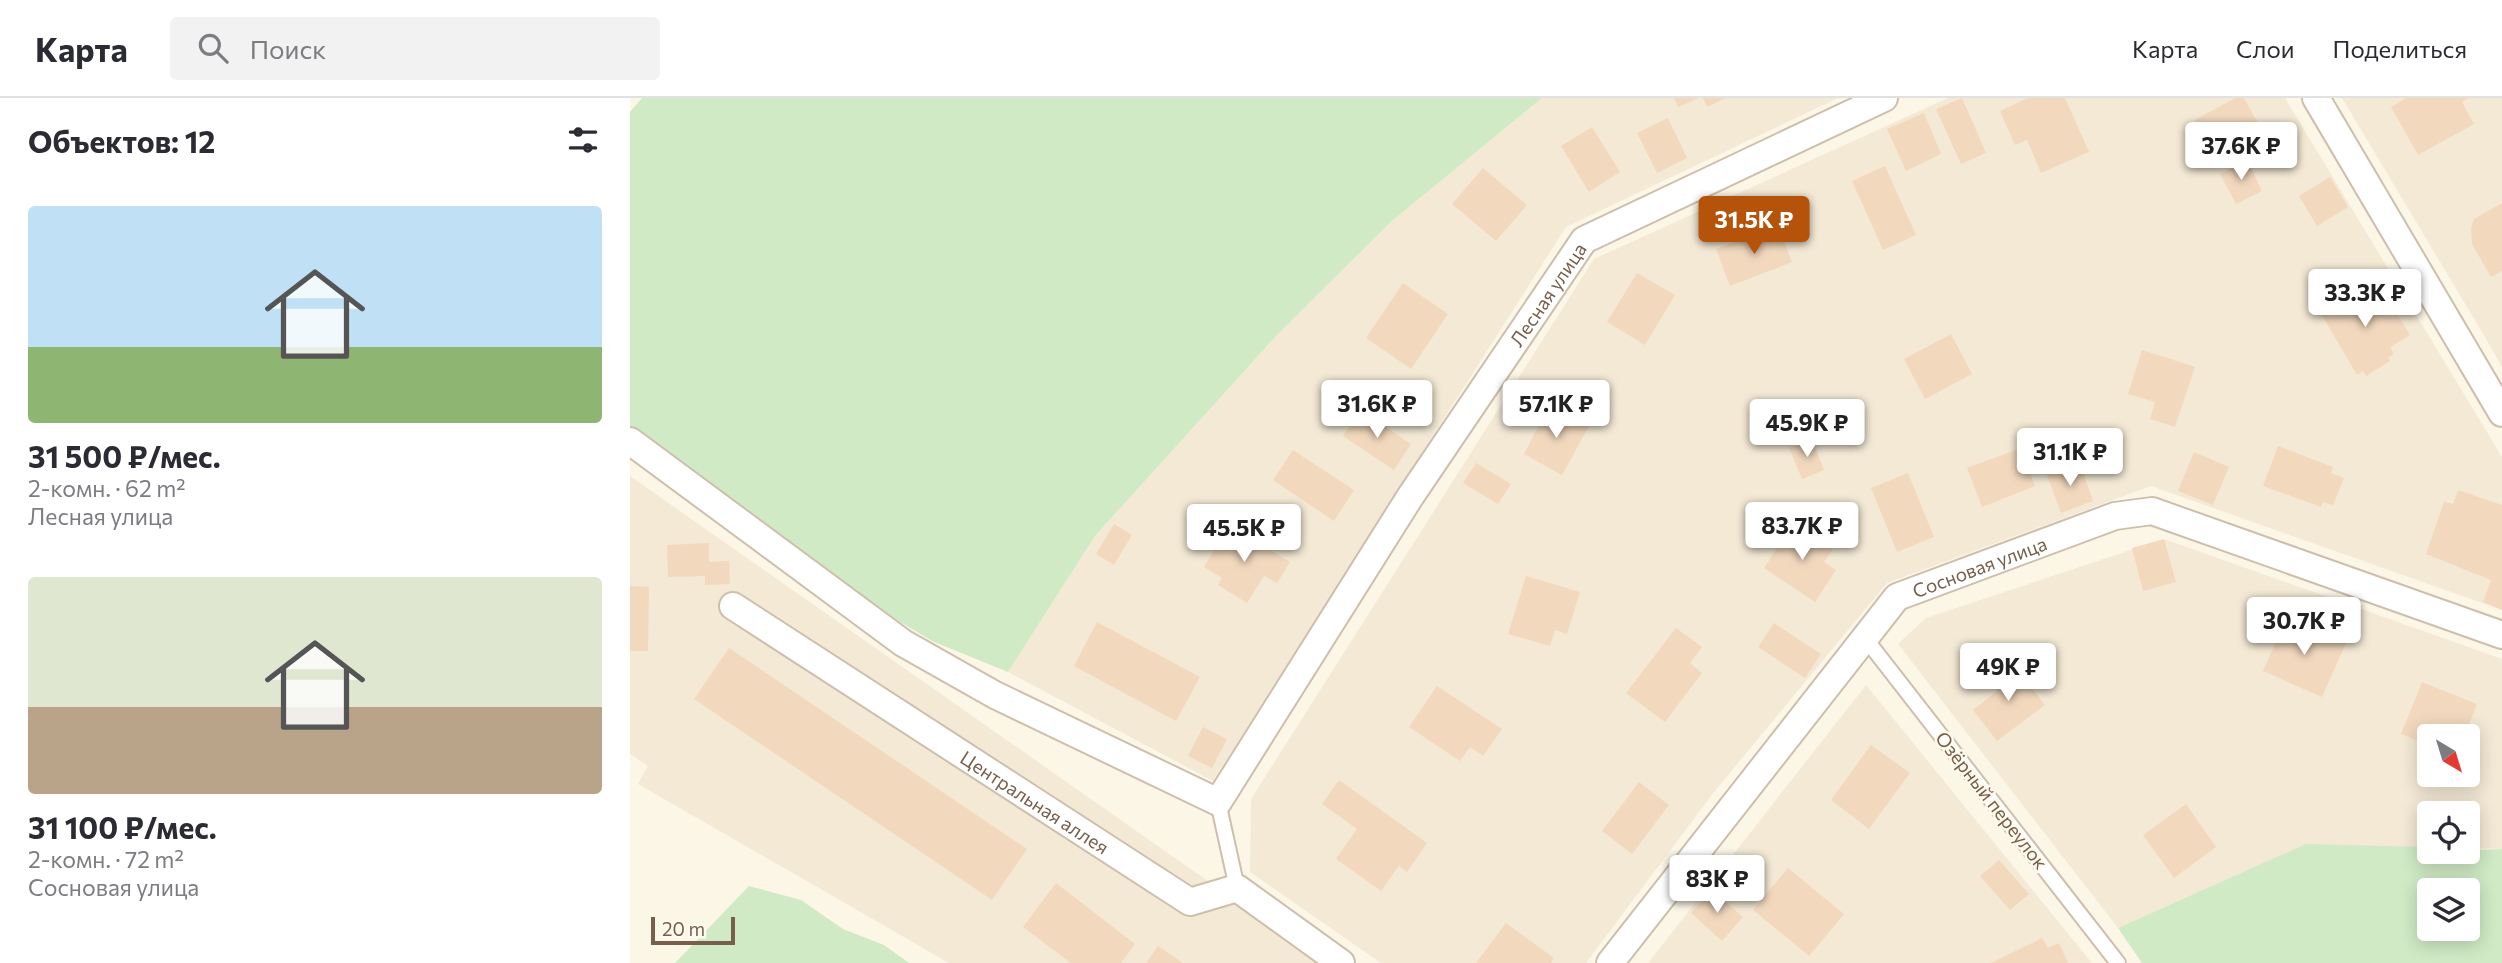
<!DOCTYPE html>
<html lang="ru">
<head>
<meta charset="utf-8">
<style>
  :root { --surface:#fff; --page:#f2f2f3; --text:#2b2b33; --muted:#7c7c81; --line:#e1e1e2; --accent:#b45309 }
  body { margin:0; font-family:Commissioner,sans-serif; background:var(--page); color:var(--text); height:100vh; display:flex; flex-direction:column; font-size:26px; white-space:nowrap }
  * { box-sizing:border-box; margin:0 }
  p { font-size:23px; color:var(--muted) }
  .icon { flex:none; width:38px; height:38px; fill:none; stroke:currentColor; stroke-width:2; stroke-linecap:round; stroke-linejoin:round }
  .map { position:relative; flex:1; overflow:hidden }
  .details { display:flex; flex-direction:column; background:var(--surface); width:630px }
  .details>* { flex:none }
  .needle { width:46px; rotate:142deg }
  .fabs { position:absolute; left:1787px; top:626px; display:grid; gap:14px }
  .fabs a { display:grid; place-items:center; width:63px; height:63px; border-radius:7px; background:var(--surface); box-shadow:0 4px 18px #0003; font-size:35px }
  .scale { position:absolute; left:21px; bottom:18px; width:84px; box-sizing:border-box; padding-left:7px; border:4px solid #765f4b; border-top:0; font-size:19px; line-height:24px; white-space:nowrap; color:#765f4b; -webkit-text-stroke:5px #fffaed; paint-order:stroke }
  .price { position:absolute; translate:-50% -60px; padding:0 16px; border-radius:7px; background:#fff; color:#222; font-size:23px; line-height:46px; filter:drop-shadow(0 2px 4px #0008) }
  .price::after { content:''; position:absolute; left:50%; top:42px; width:21px; height:16px; margin-left:-10px; background:inherit; clip-path:polygon(0 0,100% 0,50% 100%) }
  .price.on { background:var(--accent); color:#fff }
  ul { padding:0; list-style:none }
  li { display:grid; align-content:center; gap:14px; height:371px; padding:0 28px }
  li span { display:grid; place-items:center; height:217px; border-radius:7px; color:#555 }
  li>.icon { margin-inline-start:auto }
  span .icon { width:126px; height:126px; fill:#fffc; stroke-width:1 }
  li b { font-size:30px }
  h2 { display:flex; justify-content:space-between; align-items:center; height:84px; padding:0 28px; font-size:30px }
  header { display:flex; align-items:center; gap:42px; box-sizing:border-box; height:98px; padding:0 35px; background:var(--surface); border-bottom:2px solid var(--line) }
  header strong { font-size:33px }
  nav { display:flex; gap:38px; margin-inline-start:auto; font-size:24px }
  .search { width:490px; height:63px; background:var(--page); display:flex; align-items:center; gap:18px; box-sizing:border-box; padding:0 24px; border-radius:7px; color:var(--muted); font-size:26px }
  main { display:flex; flex:1; min-height:0 }
  .map>svg:first-child { display:block }
  .residential { fill:#f4e9d5; fill-rule:evenodd }
  .green { fill:#d0eac5; fill-rule:evenodd }
  .building { fill:#f2d9be }
  .lines { fill:none; stroke-linecap:round; stroke-linejoin:round }
  .service-casing { stroke:#cebfad; stroke-width:18 }
  .minor-casing { stroke:#cebfad; stroke-width:30 }
  .service { stroke:#fff; stroke-width:14 }
  .minor { stroke:#fff; stroke-width:26 }
  .labels { text-anchor:middle; dominant-baseline:central; stroke-width:5; stroke-linejoin:round; paint-order:stroke }
  .street-label { font-size:19px; fill:#765f4b; stroke:#fffaed }
</style>
</head>
<body>
<header>
<strong>Карта</strong>
<div class="search"><svg class="icon" aria-label="search" viewBox="0 0 24 24"><circle cx="10" cy="10" r="6"/><path d="M15 15l6 6"/></svg>Поиск</div>
<nav><a>Карта</a><a>Слои</a><a>Поделиться</a></nav>
</header>
<main>
<section class="details">
<h2>Объектов: 12<svg class="icon" aria-label="filters" viewBox="0 0 24 24"><path d="M4 7h16M4 17h16"/><circle cx="9" cy="7" r="2"/><circle cx="15" cy="17" r="2"/></svg></h2>
<ul>
<li><span style="background:linear-gradient(#bfe0f5 65%,#8fb573 0)"><svg class="icon" aria-label="home" viewBox="0 0 24 24"><path d="M3 11l9-7 9 7M6 9v11h12V9"/></svg></span><div><b>31 500 ₽/мес.</b><p>2-комн. · 62 m²</p><p>Лесная улица</p></div></li>
<li><span style="background:linear-gradient(#dfe7d0 60%,#b9a48a 0)"><svg class="icon" aria-label="home" viewBox="0 0 24 24"><path d="M3 11l9-7 9 7M6 9v11h12V9"/></svg></span><div><b>31 100 ₽/мес.</b><p>2-комн. · 72 m²</p><p>Сосновая улица</p></div></li>
</ul>
</section>
<div class="map">
<svg width="1872" height="865" viewBox="0 0 1872 865">
  <rect width="100%" height="100%" fill="#fcf6e7"/>
  <!-- residential -->
  <path class="residential" d="M912 0H1208L936 129 583 683 378 574 465 438 648 236 763 122Z
    M1318 0H1655L1872 359V512L1521 388 1257 485 1084 694 956 865H751L620 774 621 701 964 161Z
    M1712 0H1872V269L1852 234Z
    M0 378 622 814 693 865H319L8 686 18 668 0 656Z
    M1534 441 1872 561V751L1838 750V716H1799V749L1676 747 1488 830 1268 546 1296 520ZM1799 639H1838V677H1799Z
    M1236 587 1462 865H1018Z"/>
  <!-- green -->
  <path class="green" d="M12 0H912L763 122 648 236 465 438 378 574 302 543 222 495 0 333V14Z
    M1676 746 1799 749V754L1872 751V865H1512L1488 830ZM1799 793H1838V831H1799Z
    M119 788 171 802 213 831 254 847 279 865H45Z"/>
  <!-- building -->
  <path class="building" d="M1044 0H1069L1048 9Z
    M1073 0H1096L1077 9Z
    M1332 0 1356 55 1331 66 1306 11Z
    M1398 0H1435L1459 54 1411 75 1397 42 1385 47 1370 13Z
    M1605 0H1614L1633 34 1586 60 1565 22Z
    M1776 0H1839L1832 4 1844 26 1788 57 1761 9Z
    M1294 15 1311 56 1276 73 1257 31Z
    M1038 20 1057 60 1027 75 1007 35Z
    M962 29 990 74 959 94 931 48Z
    M1617 62 1632 93 1606 106 1590 76Z
    M1255 68 1286 137 1253 152 1222 83Z
    M853 70 897 107 866 143 822 106Z
    M1700 79 1718 109 1687 128 1669 98Z
    M1872 105V173L1861 179 1842 146 1841 130 1844 121Z
    M1148 128 1162 164 1100 188 1086 151Z
    M1007 175 1045 197 1015 247 977 224Z
    M773 185 818 216 781 271 736 240Z
    M1752 190 1780 237 1760 249 1764 256 1758 260 1760 263 1736 278 1733 273 1727 277 1690 214 1718 193 1722 199 1730 194 1734 201Z
    M1321 236 1342 276 1295 301 1274 261Z
    M1512 252 1565 269 1545 329 1520 321 1525 304 1498 296Z
    M920 307 959 328 932 377 894 356Z
    M730 312 781 346 764 372 713 338Z
    M1182 341 1194 372 1172 381 1159 350Z
    M1648 348 1703 369 1701 375 1714 380 1703 407 1693 404 1691 409 1633 388Z
    M1391 350 1405 388 1352 409 1337 370Z
    M663 352 724 392 704 423 643 382Z
    M1564 354 1599 369 1583 407 1548 393Z
    M846 365 881 386 868 406 833 385Z
    M1450 365 1463 403 1431 415 1417 377Z
    M1278 375 1304 439 1267 454 1241 390Z
    M1828 392 1872 407V512L1853 504 1861 482 1796 456 1814 404 1823 406Z
    M1164 424 1203 451 1194 464 1206 472 1185 504 1134 470Z
    M484 426 502 437 484 467 466 456Z
    M599 427 660 464 647 485 634 478 617 505 588 487 592 480 574 469Z
    M1534 441 1546 484 1513 493 1502 450Z
    M79 445V464L99 463 100 486 75 487V478L38 479 37 447Z
    M896 478 950 494 937 536 925 532 920 548 878 536Z
    M0 488 19 489 18 553H0Z
    M1657 519 1716 545 1692 599 1633 573Z
    M467 524 570 579 546 623 444 568Z
    M1144 525 1191 556 1175 580 1128 549Z
    M1046 530 1072 549 1060 565 1072 575 1035 624 996 595Z
    M99 550 397 751 362 802 64 601Z
    M1382 564 1415 607 1367 643 1343 612 1367 593 1359 582Z
    M1792 584 1847 606 1834 639H1799V647L1771 636Z
    M807 588 872 631 853 658 840 649 830 663 779 629Z
    M573 629 597 641 582 670 558 658Z
    M1241 647 1280 675 1239 731 1201 702Z
    M709 682 797 745 777 774 769 768 751 793 706 761 727 731 692 706Z
    M1009 684 1039 707 1002 756 972 733Z
    M1556 706 1586 749 1544 780 1513 737Z
    M1369 762 1399 796 1380 812 1350 778Z
    M1158 770 1214 816 1179 858 1123 812Z
    M426 785 505 846 491 865H441L393 829Z
    M1082 792 1113 819 1092 843 1061 815Z
    M876 825 924 860 921 865H846Z
    M1412 840 1418 850 1429 845 1438 865H1361Z
    M528 848 553 865H516Z"/>
  <g class="lines">
    <defs>
      <path id="service" d="M1235 540 1488 865
        M588 704 607 790"/>
      <g id="minor">
        <path d="M1686 0 1872 315"/>
        <path id="s1" d="M0 343 273 545 365 597 588 704 780 399 954 142 1254 0"/>
        <path id="s2" d="M103 508 560 804 607 790 711 865"/>
        <path id="s3" d="M980 865 1267 499 1485 418 1522 413 1872 537"/>
      </g>
    </defs>
    <!-- service casing -->
    <use href="#service" class="service-casing"/>
    <!-- minor casing -->
    <use href="#minor" class="minor-casing"/>
    <!-- service -->
    <use href="#service" class="service"/>
    <!-- minor -->
    <use href="#minor" class="minor"/>
  </g>
  <g class="labels">
    <!-- street labels -->
    <g class="street-label">
      <text stroke="none"><textPath href="#s1" startOffset="1298">Лесная улица</textPath></text>
      <text stroke="none"><textPath href="#s3" startOffset="553">Сосновая улица</textPath></text>
      <text transform="translate(1362 702) rotate(52)">Озёрный переулок</text>
      <text stroke="none"><textPath href="#s2" startOffset="360">Центральная аллея</textPath></text>
    </g>
  </g>
</svg>
<div class="fabs">
<a><svg class="needle" viewBox="-14 -14 28 28"><path d="M0-13l5 13h-10z" fill="#e53935"/><path d="M0 13l5-13h-10z" fill="#7c7c81"/></svg></a>
<a><svg class="icon" aria-label="locate" viewBox="0 0 24 24"><circle cx="12" cy="12" r="6"/><path d="M12 2v4M12 18v4M2 12h4M18 12h4"/></svg></a>
<a><svg class="icon" aria-label="layers" viewBox="0 0 24 24"><path d="M12 4l9 5-9 5-9-5zM3 14l9 5 9-5"/></svg></a>
</div>
<div class="scale">20 m</div>
<b class="price" style="left:1611px;top:84px">37.6K ₽</b>
<b class="price on" style="left:1124px;top:158px">31.5K ₽</b>
<b class="price" style="left:1735px;top:231px">33.3K ₽</b>
<b class="price" style="left:747px;top:342px">31.6K ₽</b>
<b class="price" style="left:926px;top:342px">57.1K ₽</b>
<b class="price" style="left:1177px;top:361px">45.9K ₽</b>
<b class="price" style="left:1440px;top:390px">31.1K ₽</b>
<b class="price" style="left:1172px;top:464px">83.7K ₽</b>
<b class="price" style="left:614px;top:466px">45.5K ₽</b>
<b class="price" style="left:1674px;top:559px">30.7K ₽</b>
<b class="price" style="left:1378px;top:605px">49K ₽</b>
<b class="price" style="left:1087px;top:817px">83K ₽</b>
</div>
</main>
</body>
</html>
